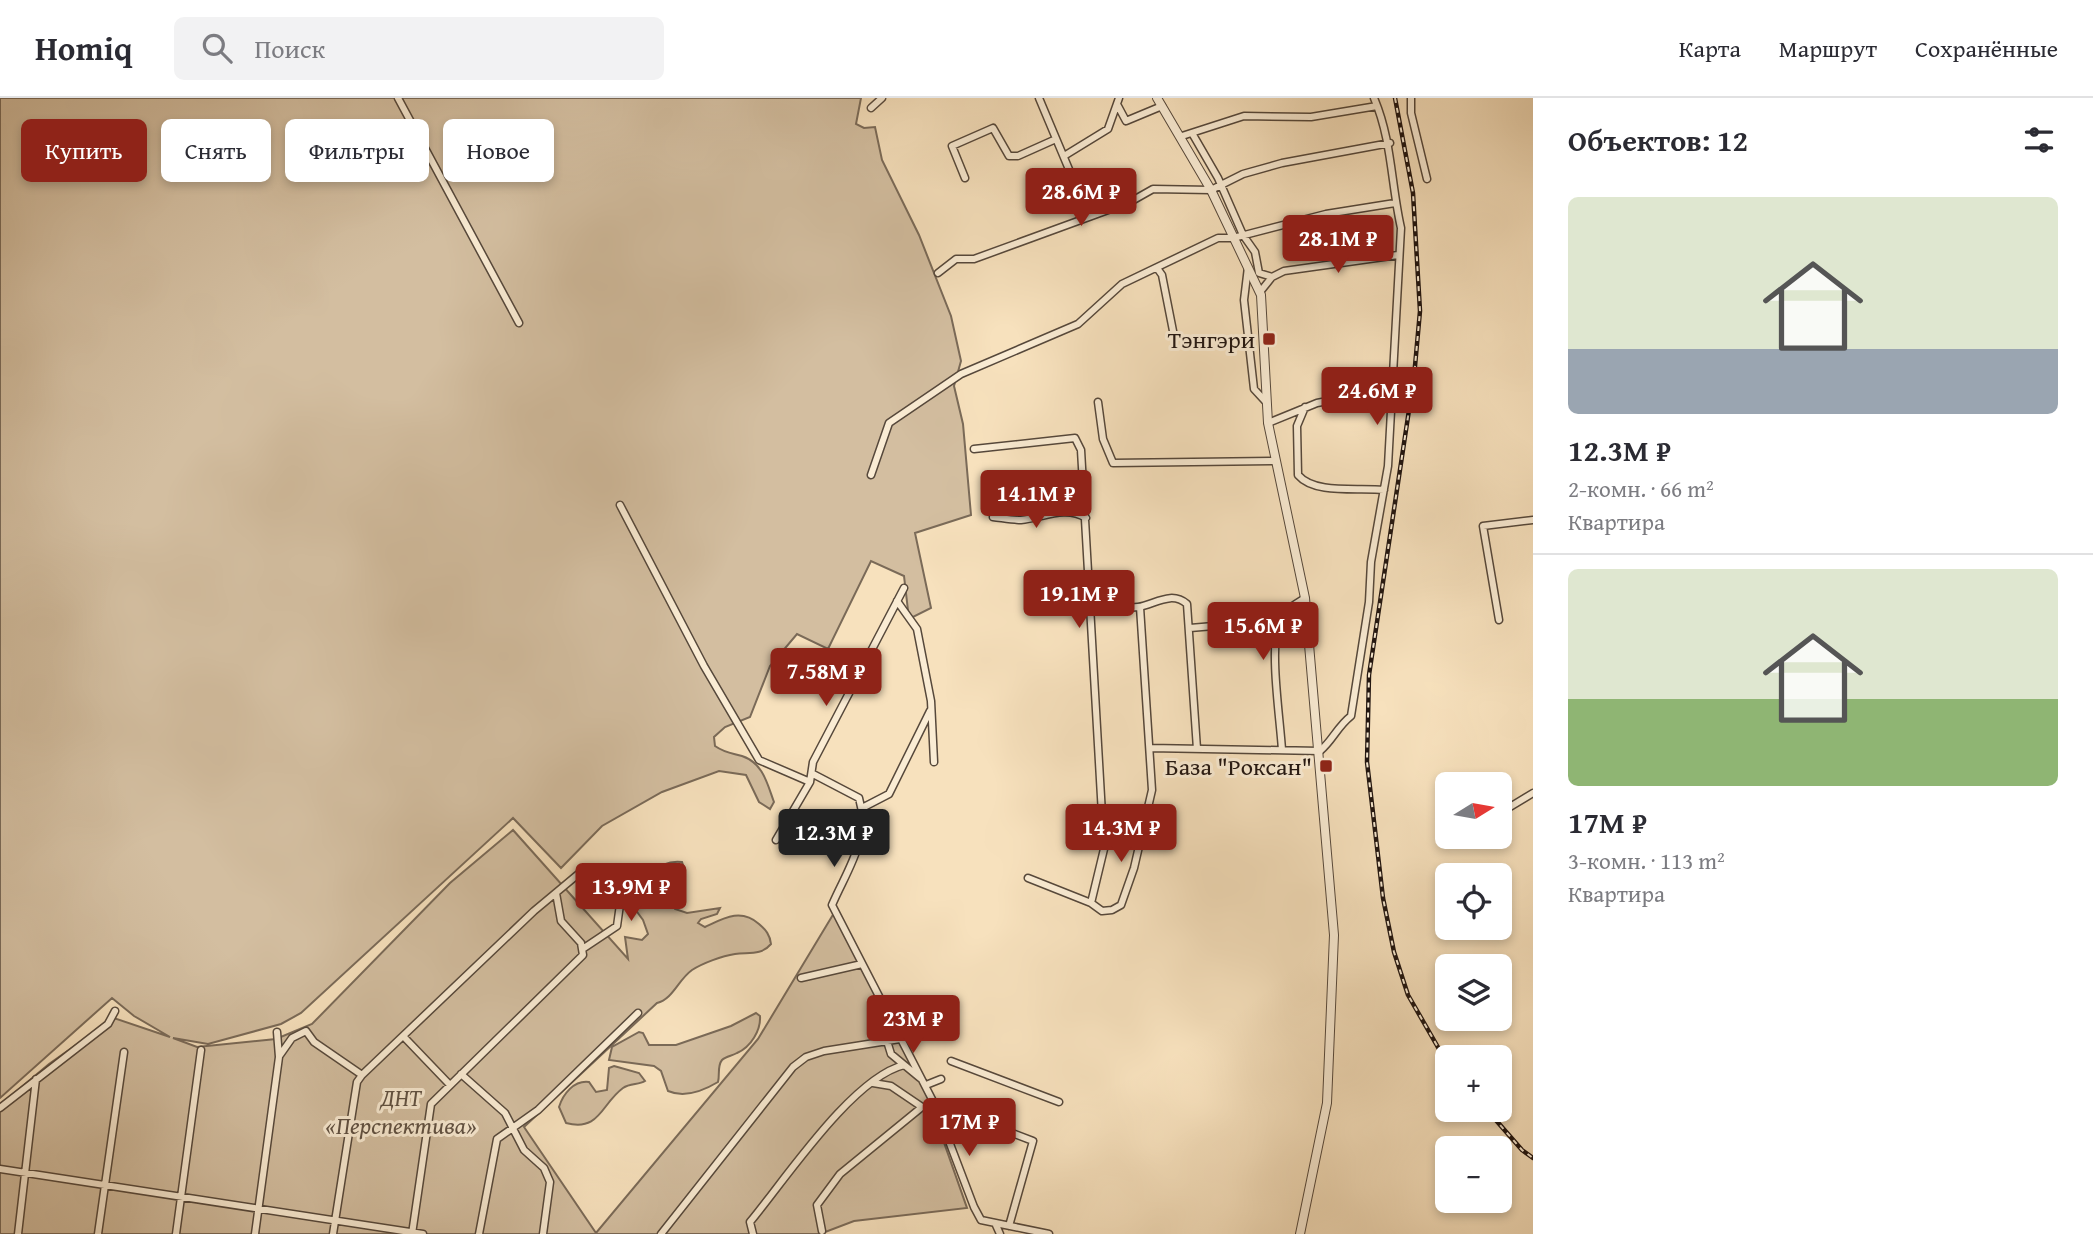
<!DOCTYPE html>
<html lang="ru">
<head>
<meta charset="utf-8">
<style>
  :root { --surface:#fff; --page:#f2f2f3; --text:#2b2b33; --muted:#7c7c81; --line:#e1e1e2; --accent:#8f2418 }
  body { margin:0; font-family:"Gentium Book Plus",serif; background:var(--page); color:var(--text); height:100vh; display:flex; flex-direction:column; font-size:26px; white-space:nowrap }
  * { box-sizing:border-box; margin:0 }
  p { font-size:23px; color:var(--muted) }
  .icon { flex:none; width:38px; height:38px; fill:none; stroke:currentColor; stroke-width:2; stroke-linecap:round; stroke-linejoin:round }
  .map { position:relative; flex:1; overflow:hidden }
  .drawer { display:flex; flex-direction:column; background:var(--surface); width:560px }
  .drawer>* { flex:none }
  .guide { position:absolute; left:21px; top:21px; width:665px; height:63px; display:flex; gap:14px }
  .needle { width:46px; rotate:79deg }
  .fabs { position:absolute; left:1435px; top:674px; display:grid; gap:14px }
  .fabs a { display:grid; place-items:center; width:77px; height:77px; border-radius:10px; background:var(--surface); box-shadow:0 4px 10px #0003; font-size:35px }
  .price { position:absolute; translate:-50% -60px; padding:0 16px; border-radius:7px; background:var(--accent); color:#fff; font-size:23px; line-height:46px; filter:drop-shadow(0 2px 4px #0008) }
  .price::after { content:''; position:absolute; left:50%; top:42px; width:21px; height:16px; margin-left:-10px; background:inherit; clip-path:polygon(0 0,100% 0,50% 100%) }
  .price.on { background:#222; color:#fff }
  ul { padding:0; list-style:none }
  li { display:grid; align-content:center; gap:14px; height:371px; padding:0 35px }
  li+li { border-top:2px solid var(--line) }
  li span { display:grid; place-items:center; height:217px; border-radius:10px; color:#555 }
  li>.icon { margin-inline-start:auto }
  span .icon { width:126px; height:126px; fill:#fffc; stroke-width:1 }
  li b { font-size:30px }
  h2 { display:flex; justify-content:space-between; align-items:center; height:84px; padding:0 35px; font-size:30px }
  .chip { padding:0 24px; border-radius:10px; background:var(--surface); box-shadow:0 4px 10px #0003; font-size:24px; line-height:63px }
  .chip.on { background:var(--accent); color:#fff }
  header { display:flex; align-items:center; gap:42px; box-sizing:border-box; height:98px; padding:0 35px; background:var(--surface); border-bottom:2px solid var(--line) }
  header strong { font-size:33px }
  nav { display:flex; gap:38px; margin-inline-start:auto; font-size:24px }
  .search { width:490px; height:63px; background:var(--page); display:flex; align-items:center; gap:18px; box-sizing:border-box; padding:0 24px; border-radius:10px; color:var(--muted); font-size:26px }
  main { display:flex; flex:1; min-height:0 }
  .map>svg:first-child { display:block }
  .green { fill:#d3bea0; stroke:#7a6a58; stroke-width:2 }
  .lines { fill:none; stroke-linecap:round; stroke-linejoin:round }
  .minor-casing { stroke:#56483b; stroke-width:9 }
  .tertiary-casing { stroke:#56483b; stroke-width:10 }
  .minor { stroke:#faecd4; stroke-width:6 }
  .tertiary { stroke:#faecd4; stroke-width:8 }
  .rail-casing { stroke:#211510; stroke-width:4.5 }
  .rail { stroke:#faecd4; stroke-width:2; stroke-dasharray:5; stroke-linecap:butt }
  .poi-dot { fill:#8f2418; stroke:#faecd4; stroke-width:2.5 }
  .labels { text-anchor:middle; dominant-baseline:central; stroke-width:6; stroke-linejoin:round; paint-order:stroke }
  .poi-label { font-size:24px; fill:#211510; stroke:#faecd4; text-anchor:end }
  .park-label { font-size:24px; font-style:italic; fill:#5f5042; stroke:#faecd4 }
</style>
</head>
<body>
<header>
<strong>Homiq</strong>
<div class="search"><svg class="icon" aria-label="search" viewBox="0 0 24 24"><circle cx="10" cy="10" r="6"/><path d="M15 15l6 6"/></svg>Поиск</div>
<nav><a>Карта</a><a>Маршрут</a><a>Сохранённые</a></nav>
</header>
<main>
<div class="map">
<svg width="1533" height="1136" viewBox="0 0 1533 1136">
  <rect width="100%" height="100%" fill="#f7e1bd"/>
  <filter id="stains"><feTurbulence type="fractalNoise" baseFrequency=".00286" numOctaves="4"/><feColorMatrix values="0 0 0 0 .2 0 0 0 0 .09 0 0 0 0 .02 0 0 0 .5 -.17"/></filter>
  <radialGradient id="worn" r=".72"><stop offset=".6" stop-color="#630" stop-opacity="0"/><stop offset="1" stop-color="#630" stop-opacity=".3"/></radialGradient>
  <!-- green -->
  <path class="green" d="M0 0H861L856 26 864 30 875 29 882 62 919 137 951 218 961 263 954 288 963 326 971 417 915 435 931 510 909 521 904 478 871 463 828 551 797 536 770 568 750 619 725 629 714 639 715 648C725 655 731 655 742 658 763 665 767 685 774 704L770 711 759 704 746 677 719 673 662 694 602 728 561 770 513 720 301 915 281 926 208 946 173 940 197 949 276 941 312 926 450 785 513 732 628 861 625 839 642 842 648 836 643 822 632 807C633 784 660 761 682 764 690 782 670 796 675 811L687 815 720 810 717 816 701 821 698 825 705 829C724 820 741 810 759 826 766 832 770 837 771 846 761 858 748 854 735 856 722 858 703 865 692 872 678 882 673 901 657 905L524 1029 596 1135 758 941 834 815 929 1002 967 1110 854 1123 820 1136H0V1007L49 966 114 920 170 939 134 918 112 900 0 1000Z
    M756 915 760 918C761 932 751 949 737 955 732 958 726 958 722 962 717 968 720 977 718 984 703 993 684 1000 668 993L661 973 654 968 609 962 612 949 639 934 643 935 649 947H676L731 928Z
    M614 968 639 975 645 983C639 987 630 985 623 990 601 1006 600 1034 566 1025L559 1009C563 996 574 982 589 984L596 994 607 992 609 970Z"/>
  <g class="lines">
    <defs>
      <path id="minor" d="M398 0 519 225
        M1039 0 1089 119 1130 104 1153 91 1211 92 1243 76 1282 65 1390 45
        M1411 0V15L1427 81
        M1118 8 1126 23 1162 8
        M871 10 882 0
        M1192 35 1218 80 1243 137 1255 154 1259 175 1272 179
        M1182 38 1244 18 1311 19 1377 8
        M1064 58 1108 31 1119 0
        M965 80 952 48 993 30 1009 58H1018L1056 41
        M1248 169 1244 202 1254 291 1266 304
        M1157 170 1162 177 1174 238
        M938 175 956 161H974L1089 119
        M1260 194 1272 179 1284 173 1398 157
        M1098 304 1103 341 1113 365 1275 363
        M1305 309 1297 328 1298 377C1315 397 1359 389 1384 392
        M1268 325 1317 305 1359 297
        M974 351 1075 340 1081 352 1104 751 1091 805
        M871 377 889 325 961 276 1078 226 1122 186 1218 140H1233L1326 116 1395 105
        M620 407 704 568 759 662 810 684
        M993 419C1002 420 1012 422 1021 422 1043 420 1065 407 1086 420
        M897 503 917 531 931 603 934 664
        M1091 509C1106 509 1123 511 1138 509 1154 507 1171 492 1187 506L1197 651
        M1499 522 1483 428 1533 422
        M1190 530 1261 524 1278 526
        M1150 650 1320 653C1333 642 1337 629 1351 618L1369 504 1371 464 1388 368 1401 130C1391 86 1392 42 1374 0
        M1282 652C1280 620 1270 556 1278 526 1282 513 1294 507 1305 500
        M813 676 859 700C871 740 847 772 832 807L936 1009 974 1109 981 1122 1049 1136
        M862 710 889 696 930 613
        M1500 715 1533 695
        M776 742 810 684 813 664 904 490
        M1028 780 1091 805 1102 813 1112 812 1121 807 1134 770 1152 692 1140 509
        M584 850 617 828 622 792 617 771
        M801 880 862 866
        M404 939 450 987
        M887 943 891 956 920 980
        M280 957 292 940 306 933 314 944 362 977
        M951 963 1059 1004
        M461 976 505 1015 524 1052 544 1070 550 1084 543 1136
        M873 985 891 988 922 1009
        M926 987 941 981
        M0 1010 108 926 115 913
        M940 1019 952 1012 1033 1043 1009 1128
        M0 1071 423 1136
        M995 1125 1000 1136
        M822 1133 817 1107 840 1076 922 1009H936
        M18 1136 36 981
        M98 1136 124 954
        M176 1136 201 952
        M255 1136 279 959 277 934
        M333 1136 357 984 362 977 534 813 582 773
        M412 1136 431 1006 583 857 581 845 561 823 556 795
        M479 1136 497 1041 538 1012 638 915
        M661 1136 793 969 806 959 824 953 900 941
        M753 1136 750 1124C785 1082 852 980 904 967"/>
      <path id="tertiary" d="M1157 0 1211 92 1261 197 1268 325 1305 500 1334 837 1327 1005 1300 1136"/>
    </defs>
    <!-- minor casing -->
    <use href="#minor" class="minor-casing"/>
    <!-- tertiary casing -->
    <use href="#tertiary" class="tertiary-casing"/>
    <!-- minor -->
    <use href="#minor" class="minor"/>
    <!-- tertiary -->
    <use href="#tertiary" class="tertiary"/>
    <defs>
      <path id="rail" d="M1395 0 1413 95 1420 213 1414 279 1369 577 1367 664 1383 800 1394 854 1408 897 1447 965
        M1487 1012 1522 1052 1533 1060"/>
    </defs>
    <!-- rail casing -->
    <use href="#rail" class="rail-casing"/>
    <!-- rail -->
    <use href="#rail" class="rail"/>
  </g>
  <!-- markers -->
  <g class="poi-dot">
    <rect x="1262" y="234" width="14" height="14" rx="3.5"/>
    <rect x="1319" y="661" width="14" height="14" rx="3.5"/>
  </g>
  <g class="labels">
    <!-- poi labels -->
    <g class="poi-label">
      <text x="1255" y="241">Тэнгэри</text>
      <text x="1312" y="668">База "Роксан"</text>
    </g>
    <!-- park labels -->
    <g class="park-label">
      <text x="401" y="999">ДНТ<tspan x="401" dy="28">«Перспектива»</tspan></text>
    </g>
  </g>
  <rect width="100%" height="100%" filter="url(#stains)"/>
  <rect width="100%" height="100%" fill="url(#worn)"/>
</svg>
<div class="fabs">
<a><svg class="needle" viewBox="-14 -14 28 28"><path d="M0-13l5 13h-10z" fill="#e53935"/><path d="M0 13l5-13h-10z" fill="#7c7c81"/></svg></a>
<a><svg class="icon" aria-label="locate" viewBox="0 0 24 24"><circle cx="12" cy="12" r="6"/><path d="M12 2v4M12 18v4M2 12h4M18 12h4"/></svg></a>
<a><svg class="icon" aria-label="layers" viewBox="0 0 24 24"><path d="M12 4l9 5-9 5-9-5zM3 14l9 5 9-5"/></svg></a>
<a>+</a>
<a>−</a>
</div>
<b class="price" style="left:1081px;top:130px">28.6M ₽</b>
<b class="price" style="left:1338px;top:177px">28.1M ₽</b>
<b class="price" style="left:1377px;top:329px">24.6M ₽</b>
<b class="price" style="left:1036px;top:432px">14.1M ₽</b>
<b class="price" style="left:1079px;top:532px">19.1M ₽</b>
<b class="price" style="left:1263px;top:564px">15.6M ₽</b>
<b class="price" style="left:826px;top:610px">7.58M ₽</b>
<b class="price" style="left:1121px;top:766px">14.3M ₽</b>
<b class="price on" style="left:834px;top:771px">12.3M ₽</b>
<b class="price" style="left:631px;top:825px">13.9M ₽</b>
<b class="price" style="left:913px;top:957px">23M ₽</b>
<b class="price" style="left:969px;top:1060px">17M ₽</b>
<div class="guide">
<a class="chip on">Купить</a>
<a class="chip">Снять</a>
<a class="chip">Фильтры</a>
<a class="chip">Новое</a>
</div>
</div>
<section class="drawer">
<h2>Объектов: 12<svg class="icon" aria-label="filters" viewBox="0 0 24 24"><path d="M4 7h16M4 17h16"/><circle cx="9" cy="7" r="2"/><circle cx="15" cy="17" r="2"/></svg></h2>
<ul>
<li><span style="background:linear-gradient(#dfe7d0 70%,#9aa5b1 0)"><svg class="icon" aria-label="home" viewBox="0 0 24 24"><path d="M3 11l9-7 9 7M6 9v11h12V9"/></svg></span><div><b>12.3M ₽</b><p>2-комн. · 66 m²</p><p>Квартира</p></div></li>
<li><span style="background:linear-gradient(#dfe7d0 60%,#8fb573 0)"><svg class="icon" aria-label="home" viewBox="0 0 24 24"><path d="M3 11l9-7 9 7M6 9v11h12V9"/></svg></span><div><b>17M ₽</b><p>3-комн. · 113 m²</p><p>Квартира</p></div></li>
</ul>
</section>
</main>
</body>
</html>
